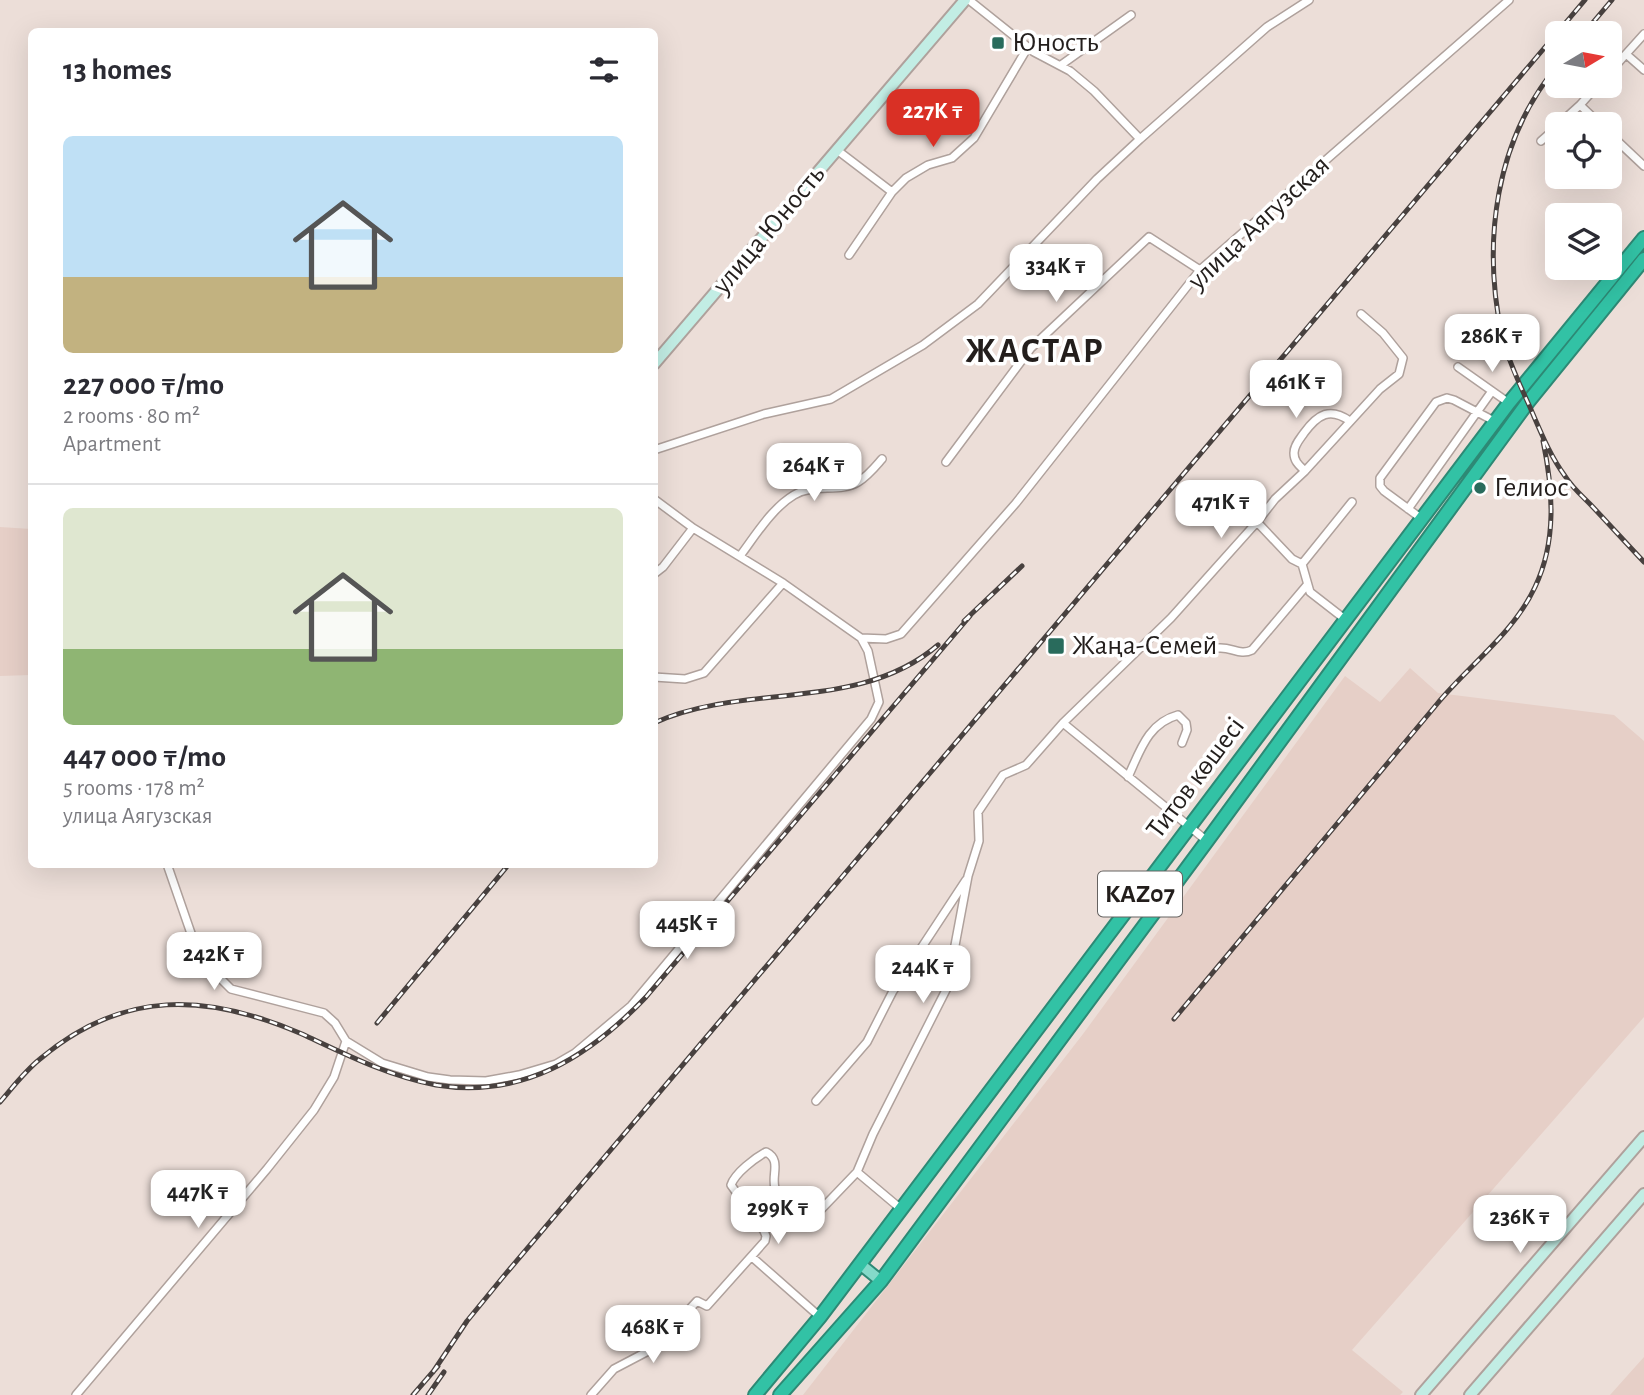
<!DOCTYPE html>
<html lang="en">
<head>
<meta charset="utf-8">
<style>
  :root { --surface:#fff; --page:#f2f2f3; --text:#2b2b33; --muted:#7c7c81; --line:#e1e1e2; --accent:#d93025 }
  body { margin:0; font-family:"Alegreya Sans",sans-serif; background:var(--page); color:var(--text); height:100vh; display:flex; flex-direction:column; font-size:26px; white-space:nowrap }
  * { box-sizing:border-box; margin:0 }
  p { font-size:23px; color:var(--muted) }
  .icon { flex:none; width:38px; height:38px; fill:none; stroke:currentColor; stroke-width:2; stroke-linecap:round; stroke-linejoin:round }
  .map { position:relative; flex:1; overflow:hidden }
  .details { position:absolute; left:28px; top:28px; width:630px; height:840px; display:flex; flex-direction:column; background:var(--surface); border-radius:10px; box-shadow:0 7px 28px #0002 }
  .details>* { flex:none }
  .needle { width:46px; rotate:80deg }
  .fabs { position:absolute; left:1545px; top:21px; display:grid; gap:14px }
  .fabs a { display:grid; place-items:center; width:77px; height:77px; border-radius:10px; background:var(--surface); box-shadow:0 7px 28px #0002; font-size:35px }
  .price { position:absolute; translate:-50% -60px; padding:0 16px; border-radius:14px; background:#fff; color:#222; font-size:23px; line-height:46px; filter:drop-shadow(0 2px 4px #0008) }
  .price::after { content:''; position:absolute; left:50%; top:42px; width:21px; height:16px; margin-left:-10px; background:inherit; clip-path:polygon(0 0,100% 0,50% 100%) }
  .price.selected { background:var(--accent); color:#fff }
  ul { padding:0; list-style:none }
  li { display:grid; align-content:center; gap:14px; height:371px; padding:0 35px }
  li+li { border-top:2px solid var(--line) }
  li span { display:grid; place-items:center; height:217px; border-radius:10px; color:#555 }
  li>.icon { margin-inline-start:auto }
  span .icon { width:126px; height:126px; fill:#fffc; stroke-width:1 }
  li b { font-size:30px }
  h2 { display:flex; justify-content:space-between; align-items:center; height:84px; padding:0 35px; font-size:30px }
  .map>svg:first-child { display:block }
  .built { fill:#e6cfc7 }
  .lines { fill:none; stroke-linecap:round; stroke-linejoin:round }
  .street-casing { stroke:#afa19c; stroke-width:10 }
  .secondary-casing { stroke:#afa19c; stroke-width:14 }
  .primary-casing { stroke:#2d8975; stroke-width:14 }
  .highway-casing { stroke:#2d8975; stroke-width:16 }
  .street { stroke:#fff; stroke-width:7 }
  .secondary { stroke:#c2ede4; stroke-width:10 }
  .primary { stroke:#84dac9; stroke-width:10 }
  .highway { stroke:#32c2a5; stroke-width:12 }
  .rail-casing { stroke:#48413f; stroke-width:5 }
  .rail { stroke:#fff; stroke-width:2.5; stroke-dasharray:8; stroke-linecap:butt }
  .poi-dot { fill:#296b5c; stroke:#fff; stroke-width:2.5 }
  .labels { text-anchor:middle; dominant-baseline:central; stroke-width:7; stroke-linejoin:round; paint-order:stroke }
  .shield { fill:#fff; stroke:#656260; stroke-width:2 }
  .shield-label { font-size:26px; font-weight:bold; fill:#231e1c }
  .poi-label { font-size:28px; fill:#231e1c; stroke:#fff; text-anchor:start }
  .street-label { font-size:28px; fill:#231e1c; stroke:#fff }
  .district-label { font-size:35px; font-weight:bold; letter-spacing:2px; fill:#231e1c; stroke:#fff }
</style>
</head>
<body>
<div class="map">
<svg width="1644" height="1395" viewBox="0 0 1644 1395">
  <rect width="100%" height="100%" fill="#ecded8"/>
  <!-- built -->
  <path class="built" d="M0 527 31 529V675L0 676Z
    M1410 668 1438 693 1614 715 1644 741V1017L1352 1350 1403 1392 1400 1395H803L1083 1034 1345 676 1380 702Z
    M1644 1357V1395H1610Z"/>
  <g class="lines">
    <defs>
      <path id="street" d="M969 0 1034 52 1070 71 1094 91 1140 139
        M1626 54 1644 34
        M1061 65 1131 15
        M1610 72 1626 54 1644 70
        M1580 105 1597 86
        M1559 124 1580 105 1600 124
        M1610 134 1644 166
        M1541 141 1558 126
        M837 150 892 192
        M849 255 892 192 906 178 928 165 952 158 974 138 1028 47
        M1458 367 1509 403
        M654 450 764 414 831 399 923 345 978 304 1097 179 1140 139 1267 27 1309 0
        M946 462 1031 348 1149 237 1200 270
        M1305 471C1300 466 1294 462 1294 453 1294 445 1300 439 1304 433 1318 414 1330 407 1350 421
        M1408 509 1492 391
        M1422 519 1384 491 1380 486V478L1436 402 1447 398 1454 400 1496 422
        M1257 522 1292 559 1302 564 1310 592 1346 620
        M740 556C755 536 772 508 794 495 814 483 840 493 858 482 868 476 875 467 882 459
        M1302 564 1352 502
        M654 574 663 567 693 528
        M861 638 886 639 901 634 1016 503 1200 270 1509 0
        M1219 648C1232 647 1240 656 1252 650L1307 585
        M654 677 685 679 704 673 783 583
        M1063 723 1207 841
        M1128 777C1140 751 1148 723 1178 715L1186 723 1187 730 1182 743
        M346 1041 382 1063 428 1077 450 1080 486 1081 519 1075 556 1064 575 1053 631 1006 871 719 879 702 868 651 861 638 783 583 693 528 654 499
        M816 1101 867 1042 893 991 966 880
        M857 1172 901 1209
        M752 1257 820 1317
        M76 1395 267 1169 314 1110 334 1077 346 1041 335 1023 324 1013 231 989 209 967 194 942 167 864
        M591 1395 614 1369 654 1348 697 1301 707 1306 765 1241 766 1236 764 1231 731 1185C735 1173 755 1158 766 1152 782 1160 771 1175 775 1188 777 1199 792 1212 799 1221L809 1222 857 1172 873 1134 947 988 968 876 979 841 978 812 1003 775 1026 765 1063 723 1171 618 1257 522 1275 499 1305 471 1380 389 1399 374 1403 358 1383 333 1361 314"/>
      <path id="secondary" d="M654 364 965 0
        M1421 1395 1644 1137
        M1470 1395 1644 1194"/>
      <path id="primary" d="M860 1264 881 1281"/>
      <path id="highway" d="M755 1395 820 1317 1509 403 1644 238
        M780 1395 881 1281 1207 841 1528 402 1644 259"/>
    </defs>
    <!-- street casing -->
    <use href="#street" class="street-casing"/>
    <!-- secondary casing -->
    <use href="#secondary" class="secondary-casing"/>
    <!-- primary casing -->
    <use href="#primary" class="primary-casing"/>
    <!-- highway casing -->
    <use href="#highway" class="highway-casing"/>
    <!-- street -->
    <use href="#street" class="street"/>
    <!-- secondary -->
    <use href="#secondary" class="secondary"/>
    <!-- primary -->
    <use href="#primary" class="primary"/>
    <!-- highway -->
    <use href="#highway" class="highway"/>
    <defs>
      <path id="rail" d="M1584 33 1612 0
        M1558 65C1495 140 1482 242 1502 336 1508 360 1519 383 1529 405 1540 430 1549 454 1565 476 1571 486 1581 495 1590 504 1608 523 1626 543 1644 562
        M964 621 1022 566
        M654 723C744 682 859 713 938 645
        M1174 1019C1262 914 1349 809 1437 704 1469 665 1513 634 1535 587 1557 541 1553 489 1543 441
        M377 1023 509 864
        M0 1102C13 1087 25 1071 40 1059 123 989 207 993 302 1034 345 1054 388 1076 436 1085 522 1099 589 1057 646 997L970 616
        M433 1372 467 1321 503 1277 1585 0
        M413 1395 438 1366
        M428 1395 444 1372"/>
    </defs>
    <!-- rail casing -->
    <use href="#rail" class="rail-casing"/>
    <!-- rail -->
    <use href="#rail" class="rail"/>
  </g>
  <!-- markers -->
  <g class="poi-dot">
    <rect x="991" y="36" width="14" height="14" rx="3.5"/>
    <circle cx="1480" cy="488" r="7"/>
    <rect x="1047" y="637" width="18" height="18" rx="3.5"/>
  </g>
  <g class="labels">
    <!-- shield labels -->
    <rect class="shield" x="1098" y="871.5" width="84" height="45" rx="5"/>
    <g class="shield-label">
      <text x="1140" y="894">KAZ07</text>
    </g>
    <!-- poi labels -->
    <g class="poi-label">
      <text x="1012" y="43">Юность</text>
      <text x="1494" y="488">Гелиос</text>
      <text x="1072" y="646">Жаңа-Семей</text>
    </g>
    <!-- street labels -->
    <g class="street-label">
      <text transform="translate(1259 223) rotate(-43)">улица Аягузская</text>
      <text transform="translate(769 230) rotate(-50)">улица Юность</text>
      <text transform="translate(1196 778) rotate(-53)">Титов көшесі</text>
    </g>
    <!-- district labels -->
    <g class="district-label">
      <text x="1035" y="351">ЖАСТАР</text>
    </g>
  </g>
</svg>
<div class="fabs">
<a><svg class="needle" viewBox="-14 -14 28 28"><path d="M0-13l5 13h-10z" fill="#e53935"/><path d="M0 13l5-13h-10z" fill="#7c7c81"/></svg></a>
<a><svg class="icon" aria-label="locate" viewBox="0 0 24 24"><circle cx="12" cy="12" r="6"/><path d="M12 2v4M12 18v4M2 12h4M18 12h4"/></svg></a>
<a><svg class="icon" aria-label="layers" viewBox="0 0 24 24"><path d="M12 4l9 5-9 5-9-5zM3 14l9 5 9-5"/></svg></a>
</div>
<b class="price selected" style="left:933px;top:149px">227K ₸</b>
<b class="price" style="left:1056px;top:304px">334K ₸</b>
<b class="price" style="left:1492px;top:374px">286K ₸</b>
<b class="price" style="left:1296px;top:420px">461K ₸</b>
<b class="price" style="left:814px;top:503px">264K ₸</b>
<b class="price" style="left:1221px;top:540px">471K ₸</b>
<b class="price" style="left:687px;top:961px">445K ₸</b>
<b class="price" style="left:214px;top:992px">242K ₸</b>
<b class="price" style="left:923px;top:1005px">244K ₸</b>
<b class="price" style="left:198px;top:1230px">447K ₸</b>
<b class="price" style="left:778px;top:1246px">299K ₸</b>
<b class="price" style="left:1520px;top:1255px">236K ₸</b>
<b class="price" style="left:653px;top:1365px">468K ₸</b>
<section class="details">
<h2>13 homes<svg class="icon" aria-label="filters" viewBox="0 0 24 24"><path d="M4 7h16M4 17h16"/><circle cx="9" cy="7" r="2"/><circle cx="15" cy="17" r="2"/></svg></h2>
<ul>
<li><span style="background:linear-gradient(#bfe0f5 65%,#c2b280 0)"><svg class="icon" aria-label="home" viewBox="0 0 24 24"><path d="M3 11l9-7 9 7M6 9v11h12V9"/></svg></span><div><b>227 000 ₸/mo</b><p>2 rooms · 80 m²</p><p>Apartment</p></div></li>
<li><span style="background:linear-gradient(#dfe7d0 65%,#8fb573 0)"><svg class="icon" aria-label="home" viewBox="0 0 24 24"><path d="M3 11l9-7 9 7M6 9v11h12V9"/></svg></span><div><b>447 000 ₸/mo</b><p>5 rooms · 178 m²</p><p>улица Аягузская</p></div></li>
</ul>
</section>
</div>
</body>
</html>
